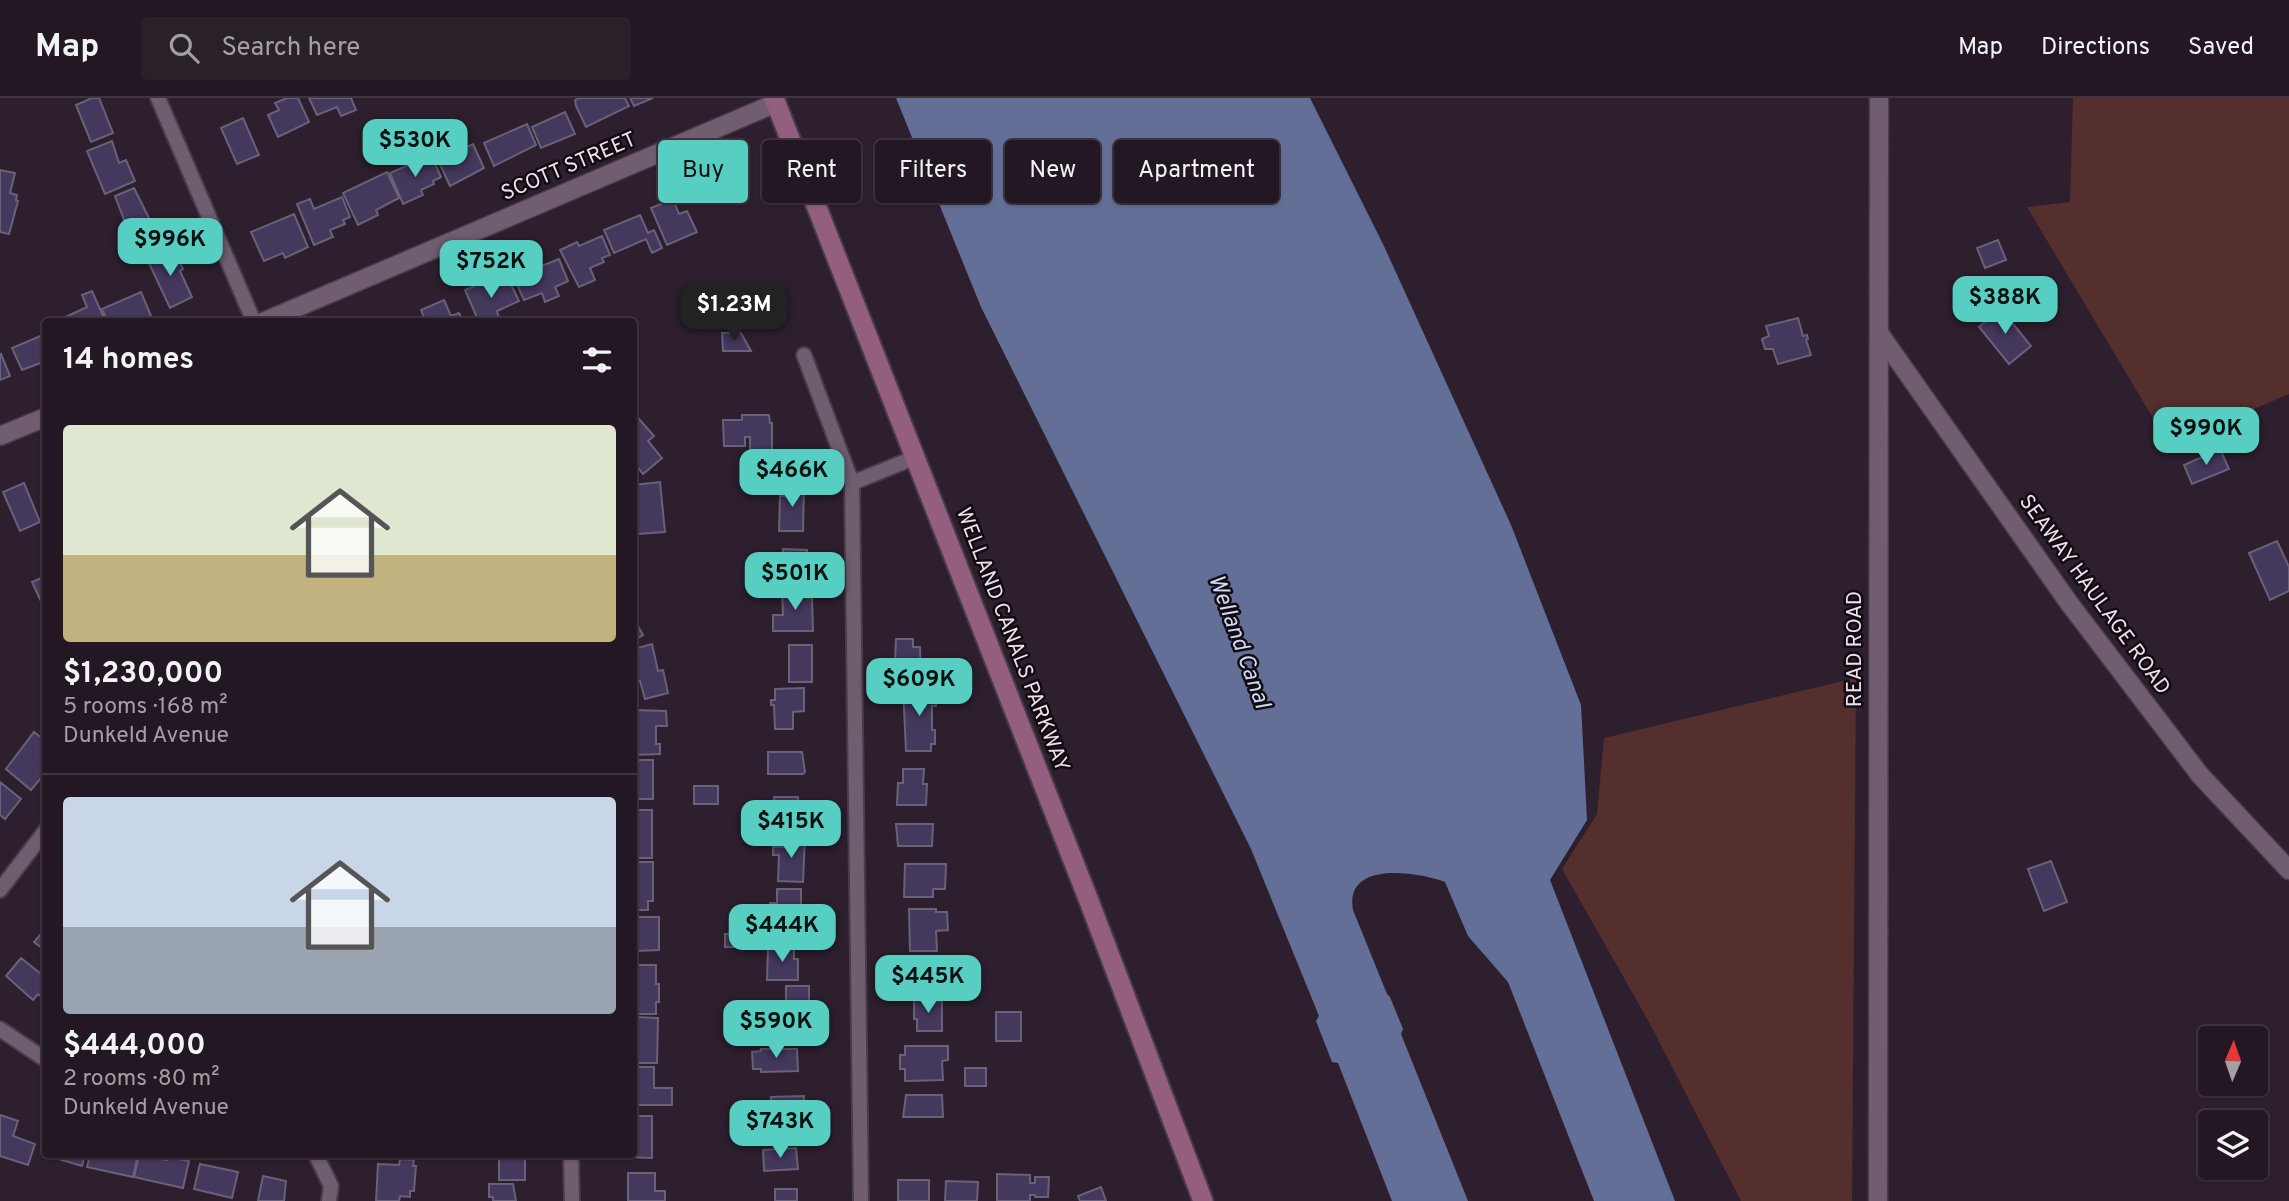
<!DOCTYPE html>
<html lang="en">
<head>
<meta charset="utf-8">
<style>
  :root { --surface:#221722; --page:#2a202a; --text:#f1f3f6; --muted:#a29fa5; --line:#3f3640; --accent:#56cec2 }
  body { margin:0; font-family:Overpass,sans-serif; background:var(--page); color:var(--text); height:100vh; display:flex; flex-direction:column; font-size:26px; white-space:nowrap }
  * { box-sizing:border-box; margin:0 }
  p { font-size:23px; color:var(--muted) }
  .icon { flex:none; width:38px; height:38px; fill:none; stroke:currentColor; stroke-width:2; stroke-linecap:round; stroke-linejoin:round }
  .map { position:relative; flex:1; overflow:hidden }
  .side { position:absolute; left:42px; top:220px; width:595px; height:840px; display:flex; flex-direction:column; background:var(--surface); border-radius:7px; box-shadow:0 2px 5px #0004,0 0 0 2px var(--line) }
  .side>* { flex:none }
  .hud { position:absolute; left:658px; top:42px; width:665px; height:63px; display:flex; gap:14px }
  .needle { width:46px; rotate:2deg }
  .controls { position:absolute; left:2198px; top:928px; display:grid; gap:14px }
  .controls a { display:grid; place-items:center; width:70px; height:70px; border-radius:7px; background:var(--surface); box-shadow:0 2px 5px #0004,0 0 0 2px var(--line); font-size:35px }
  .price { position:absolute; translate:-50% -60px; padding:0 16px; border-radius:14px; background:var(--accent); color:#111; font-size:23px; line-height:46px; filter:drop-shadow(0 2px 4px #0008) }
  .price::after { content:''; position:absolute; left:50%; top:42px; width:21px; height:16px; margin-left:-10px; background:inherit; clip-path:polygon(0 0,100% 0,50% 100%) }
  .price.on { background:#222; color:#fff }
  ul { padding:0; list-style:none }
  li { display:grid; align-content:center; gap:14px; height:371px; padding:0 21px }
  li+li { border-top:2px solid var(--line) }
  li span { display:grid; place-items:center; height:217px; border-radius:7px; color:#555 }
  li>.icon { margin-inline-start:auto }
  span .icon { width:126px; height:126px; fill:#fffc; stroke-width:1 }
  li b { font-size:30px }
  h2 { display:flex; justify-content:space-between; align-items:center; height:84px; padding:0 21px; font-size:30px }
  .pill { padding:0 24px; border-radius:7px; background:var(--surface); box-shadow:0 2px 5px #0004,0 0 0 2px var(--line); font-size:24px; line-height:63px }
  .pill.on { background:var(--accent); color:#111 }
  header { display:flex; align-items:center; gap:42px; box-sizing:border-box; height:98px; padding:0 35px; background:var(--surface); border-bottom:2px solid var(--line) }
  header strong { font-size:33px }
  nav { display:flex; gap:38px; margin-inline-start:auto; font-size:24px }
  .search { width:490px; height:63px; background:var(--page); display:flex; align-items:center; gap:18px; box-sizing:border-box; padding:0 24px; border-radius:7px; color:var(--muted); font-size:26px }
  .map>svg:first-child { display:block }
  .green { fill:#542f2d }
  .water { fill:#636f97 }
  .building { fill:#45385d; stroke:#686177; stroke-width:2 }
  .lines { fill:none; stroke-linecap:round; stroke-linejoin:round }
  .minor-casing { stroke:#493c49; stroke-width:18 }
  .tertiary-casing { stroke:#493c49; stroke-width:21 }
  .secondary-casing { stroke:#493c49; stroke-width:23 }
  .minor { stroke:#705e70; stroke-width:14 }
  .tertiary { stroke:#705e70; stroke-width:18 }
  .secondary { stroke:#945f7e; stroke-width:19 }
  .labels { text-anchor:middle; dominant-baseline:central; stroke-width:5; stroke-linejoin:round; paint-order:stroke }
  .street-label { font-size:21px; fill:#ece1ec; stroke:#120b12 }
  .water-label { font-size:23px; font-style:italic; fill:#d1daf5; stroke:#120b12 }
</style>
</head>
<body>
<header>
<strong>Map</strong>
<div class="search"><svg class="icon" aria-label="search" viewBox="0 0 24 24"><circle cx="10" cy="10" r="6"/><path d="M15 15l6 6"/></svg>Search here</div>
<nav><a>Map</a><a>Directions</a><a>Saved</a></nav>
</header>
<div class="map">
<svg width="2289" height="1103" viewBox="0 0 2289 1103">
  <rect width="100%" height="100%" fill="#2e1f2e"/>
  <!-- green -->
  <path class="green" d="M2073 0H2289V296L2169 347 2027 109 2070 104Z
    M1856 580 1852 1103H1741L1649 924 1562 771 1597 716 1604 640Z"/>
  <!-- water -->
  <path class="water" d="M896 0H1310L1383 146 1511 427 1581 607 1587 722 1550 782 1675 1103H1594L1508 884 1468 838 1445 784C1418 774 1344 762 1353 812L1387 896 1390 899 1403 931 1401 936 1468 1103H1392L1338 965 1332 964 1316 923 1319 918 1251 751 981 209Z"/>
  <!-- building -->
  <path class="building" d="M92 0H99L113 35 91 44 76 7Z
    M287 0H298L309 24 278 39 268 17 279 12 275 5Z
    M309 0H351L356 12 341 18 337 9 317 17Z
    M579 0H625L629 8 586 29 576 8 575 2Z
    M630 0H653L634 8Z
    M565 14 575 36 541 50 532 29Z
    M243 20 259 57 237 66 221 30Z
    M527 26 536 47 494 68 484 45Z
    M112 43 119 65 126 62 135 83 105 96 87 53Z
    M473 46 484 70 450 88 438 62Z
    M431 57 441 79 433 83 434 86 421 92 423 97 403 106 390 75Z
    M0 72 15 75 10 95 17 97 16 102 18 103 9 136 0 134Z
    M387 74 399 100 376 112 378 117 358 127 343 95Z
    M134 90 154 130 131 140 115 98Z
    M342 99 350 119 343 122 345 126 330 132 333 139 314 147 297 106 310 101 314 111Z
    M673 101 679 116 687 113 697 134 667 147 651 110Z
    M294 116 308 149 285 160 283 155 264 163 251 134Z
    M640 117 648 135 654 132 662 150 652 155 646 141 614 155 604 132Z
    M602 138 610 157 602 160 604 164 590 170 595 182 579 189 560 152 577 144 579 148Z
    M1998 142 2006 162 1985 170 1977 150Z
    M170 152 175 162 178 160 183 171 180 173 192 199 170 210 148 163Z
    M559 161 568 183 555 189 559 198 545 204 542 195 524 202 511 173 531 164 534 171Z
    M509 182 519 203 497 213 499 220 489 224H481L478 222 465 192 486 183 489 190Z
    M92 193 104 220 97 224H55L87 209 82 197Z
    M141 194 151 218 136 224H108L102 211Z
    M444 202 451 218 459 215 463 224H426L421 212Z
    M2001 211 2031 248 2009 266 1979 229Z
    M1798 220 1803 238 1807 237 1808 241 1806 242 1811 257 1778 266 1773 251H1765L1762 241 1769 238 1766 228Z
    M722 235H741L751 253H723Z
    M45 236 46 263 22 272 12 250Z
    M1 256 10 278 0 282V257Z
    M742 317H769L770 325H772V364H750V339H745V348H724L723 322H742Z
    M639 321 654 338 648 343 662 360 643 376 636 367 634 370V325Z
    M2220 351 2229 371 2192 386 2184 367Z
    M660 384 665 434 638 436 637 418 634 419V387Z
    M24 385 40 424 20 433 3 394Z
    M786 386 804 387 803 433H779L780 398H785Z
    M2277 443 2289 469V493L2270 502 2249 455Z
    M783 451 807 452V483H783V466H780V461L783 462Z
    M46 478V514L32 484Z
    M782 491H808V500H812L813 533H773V517H783Z
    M634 521 643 537 634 542Z
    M896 541H913V549H920L921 582 894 583Z
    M652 546 658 573 663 572 668 595 645 601 640 583 636 584 634 575V551Z
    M789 547H812V584H789Z
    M932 589 936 591V608H932V632H935V646H931V653H906L903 590Z
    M804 590V613L793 614V631H775L774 607H771V602H775V591Z
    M634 612 666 613 667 628H656V646H660V656L634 657Z
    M34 634 46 643V663L41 668 46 674 31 692 6 671Z
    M768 654H802L805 674 803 676H768Z
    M634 662H653V701H634Z
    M903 671H924L923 686H927L926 707H897L898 685H903Z
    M0 684 21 701 5 721 0 717Z
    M694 688H718V706H694Z
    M774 699H798V730H774V719H769V705H774Z
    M634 712H652V760H634Z
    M896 726H933L932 748H898Z
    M784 739H805L803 784 778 783 779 757H773V749H784Z
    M2051 763 2067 804 2044 813 2028 771Z
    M634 764H653V803H648V812H634Z
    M905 766H946L945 791H933V799H904Z
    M777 791H801V824H777V816H770V805H777Z
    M909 811H936V814H947L948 832 936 833 937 853H910Z
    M634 819H659V852L636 853V841H634Z
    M46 830V853L34 844Z
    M725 836H764V849H725Z
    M768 849H794V861H798V882H767Z
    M21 860 46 880V902L38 896 33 902 6 878Z
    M912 862H961V897H912Z
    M634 867H656V886H659V904H656V916H634Z
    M786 888H809V923H786Z
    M914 902 942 903V933H917V921H914Z
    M996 914H1021V943H996Z
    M634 919 658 920 657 965H634Z
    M905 948H948V962L942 963 943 982 905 983V971H900V957H905Z
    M761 951H797L798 973 761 974V971H753L752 954 761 953Z
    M634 969H654V990H672V1007H634Z
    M965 970H986V988H965Z
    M906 997H942L943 1019H903Z
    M804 998V1019L771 1020V999Z
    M0 1017 18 1023 13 1038 35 1046 28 1067 0 1058Z
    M634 1018H652V1060L627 1059V1057H634Z
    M46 1044V1057H85L82 1068 42 1056Z
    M796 1050 798 1071 764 1073 763 1052Z
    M90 1057H138L133 1079 87 1069Z
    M139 1057 167 1062 168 1059 189 1063 183 1090 134 1079Z
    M499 1057H525V1082H499Z
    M400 1061 414 1062 413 1068H416L414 1093H410V1099L400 1098 399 1103H376L378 1066 399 1067Z
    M200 1066 238 1074 232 1100 194 1091Z
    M628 1075H655V1093H665V1103H628Z
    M997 1076 1030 1077V1085H1035V1079H1049L1048 1099H1035V1097H1030V1103H997Z
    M263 1078 286 1083 284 1103H258Z
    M898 1082H929V1103H898Z
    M946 1083 978 1084 977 1103H945Z
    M489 1086H513L516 1103H493V1099H489Z
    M1101 1089 1106 1103H1080L1078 1098Z
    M775 1091H797V1103H775Z"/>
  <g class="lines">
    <defs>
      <path id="minor" d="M158 0 254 224
        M804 257 852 385 861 1103
        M852 385 916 359
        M0 792 46 732
        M0 931 46 962
        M316 1057 331 1088 329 1103
        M571 1057 572 1103"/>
      <path id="tertiary" d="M263 224 776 5
        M1879 235 2069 505 2200 677 2289 772
        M0 338 46 319
        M1878 1103 1879 0"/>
      <path id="secondary" d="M774 0 1089 803 1203 1103"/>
    </defs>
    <!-- minor casing -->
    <use href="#minor" class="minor-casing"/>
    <!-- tertiary casing -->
    <use href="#tertiary" class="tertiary-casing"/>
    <!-- secondary casing -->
    <use href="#secondary" class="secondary-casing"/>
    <!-- minor -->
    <use href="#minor" class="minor"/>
    <!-- tertiary -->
    <use href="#tertiary" class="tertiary"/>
    <!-- secondary -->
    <use href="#secondary" class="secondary"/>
  </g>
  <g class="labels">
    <!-- street labels -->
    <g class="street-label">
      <text transform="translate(569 69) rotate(-23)">SCOTT STREET</text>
      <text transform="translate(2094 497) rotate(54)">SEAWAY HAULAGE ROAD</text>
      <text transform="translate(1012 542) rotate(69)">WELLAND CANALS PARKWAY</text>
      <text transform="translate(1855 551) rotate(-90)">READ ROAD</text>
    </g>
    <!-- water labels -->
    <g class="water-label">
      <text transform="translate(1238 544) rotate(70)">Welland Canal</text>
    </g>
  </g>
</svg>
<div class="controls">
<a><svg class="needle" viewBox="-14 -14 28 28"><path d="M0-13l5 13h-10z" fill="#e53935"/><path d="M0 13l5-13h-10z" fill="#a29fa5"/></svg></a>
<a><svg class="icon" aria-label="layers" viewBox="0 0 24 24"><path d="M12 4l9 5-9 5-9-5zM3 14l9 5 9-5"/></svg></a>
</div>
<b class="price" style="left:415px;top:81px">$530K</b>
<b class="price" style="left:170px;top:180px">$996K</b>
<b class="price" style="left:491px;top:202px">$752K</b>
<b class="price" style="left:2005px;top:238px">$388K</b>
<b class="price on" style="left:734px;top:245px">$1.23M</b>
<b class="price" style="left:2206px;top:369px">$990K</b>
<b class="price" style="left:792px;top:411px">$466K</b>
<b class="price" style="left:795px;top:514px">$501K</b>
<b class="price" style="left:919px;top:620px">$609K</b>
<b class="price" style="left:791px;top:762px">$415K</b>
<b class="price" style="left:782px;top:866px">$444K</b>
<b class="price" style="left:928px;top:917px">$445K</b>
<b class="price" style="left:776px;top:962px">$590K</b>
<b class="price" style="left:780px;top:1062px">$743K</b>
<div class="hud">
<a class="pill on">Buy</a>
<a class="pill">Rent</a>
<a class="pill">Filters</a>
<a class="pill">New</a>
<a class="pill">Apartment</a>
</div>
<section class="side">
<h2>14 homes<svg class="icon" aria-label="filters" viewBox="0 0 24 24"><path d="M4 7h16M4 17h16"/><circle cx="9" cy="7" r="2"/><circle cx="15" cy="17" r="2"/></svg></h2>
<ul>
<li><span style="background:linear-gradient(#dfe7d0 60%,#c2b280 0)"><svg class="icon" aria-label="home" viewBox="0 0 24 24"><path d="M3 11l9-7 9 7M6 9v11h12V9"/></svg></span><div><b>$1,230,000</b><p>5 rooms · 168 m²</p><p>Dunkeld Avenue</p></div></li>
<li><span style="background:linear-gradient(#c9d6e8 60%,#9aa5b1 0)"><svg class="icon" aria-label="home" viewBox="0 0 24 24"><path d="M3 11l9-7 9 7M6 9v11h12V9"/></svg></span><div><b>$444,000</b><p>2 rooms · 80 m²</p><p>Dunkeld Avenue</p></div></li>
</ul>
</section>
</div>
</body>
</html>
